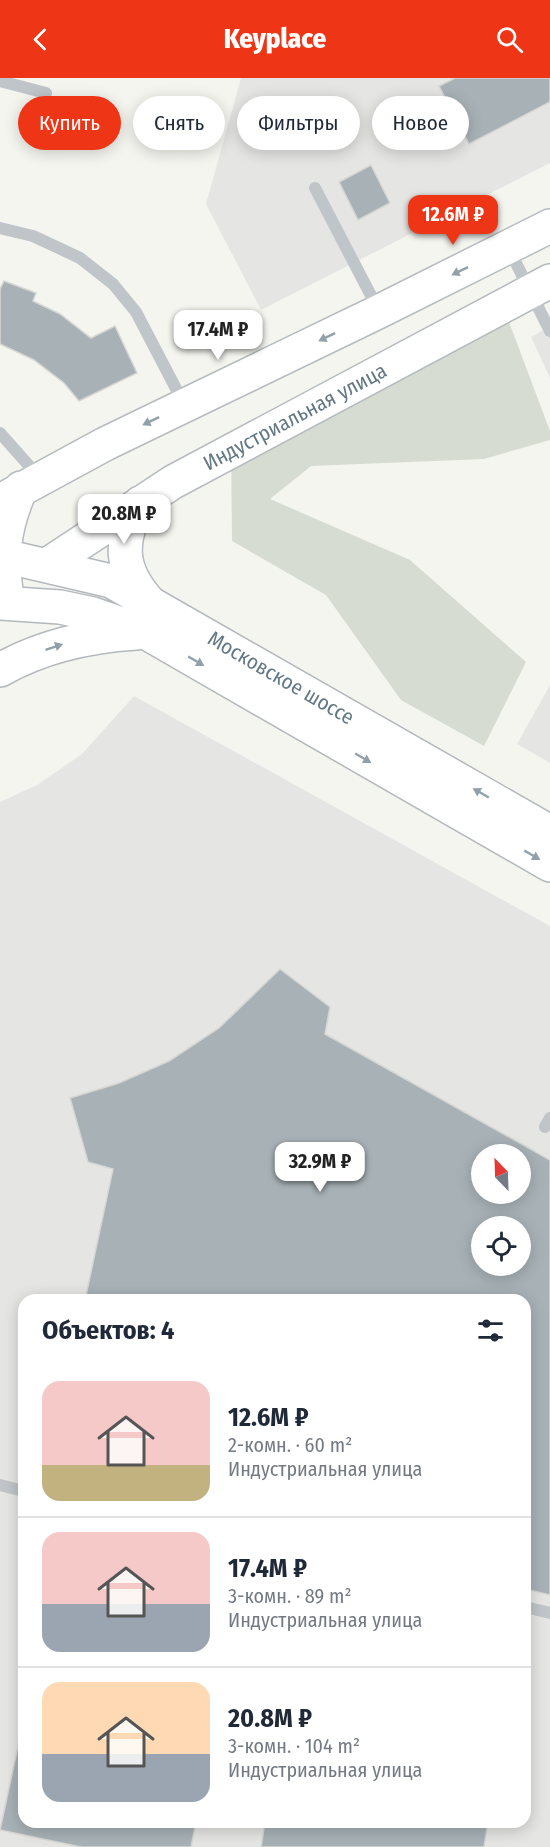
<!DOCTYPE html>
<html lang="ru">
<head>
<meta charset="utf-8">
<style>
  :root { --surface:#fff; --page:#f6f6f7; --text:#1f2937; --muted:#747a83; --line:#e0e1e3; --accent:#ee3617 }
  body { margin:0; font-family:"Fira Sans Condensed",sans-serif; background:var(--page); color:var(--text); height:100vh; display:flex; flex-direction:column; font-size:22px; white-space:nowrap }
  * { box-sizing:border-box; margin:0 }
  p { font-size:20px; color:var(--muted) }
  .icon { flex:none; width:33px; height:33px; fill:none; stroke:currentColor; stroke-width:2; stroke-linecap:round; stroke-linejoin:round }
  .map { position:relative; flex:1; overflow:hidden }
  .side { position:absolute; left:18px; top:1216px; width:513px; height:534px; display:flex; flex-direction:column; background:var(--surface); border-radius:18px; box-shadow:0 3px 15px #0003 }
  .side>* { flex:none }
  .banner { position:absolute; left:18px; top:18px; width:514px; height:54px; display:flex; gap:12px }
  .needle { width:39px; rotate:337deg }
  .controls { position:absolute; left:471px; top:1066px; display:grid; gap:12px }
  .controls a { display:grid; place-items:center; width:60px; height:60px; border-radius:50%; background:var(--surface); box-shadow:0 3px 15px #0003; font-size:30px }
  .price { position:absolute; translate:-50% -51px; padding:0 14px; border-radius:12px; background:#fff; color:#222; font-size:20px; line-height:39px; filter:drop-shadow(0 2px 3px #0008) }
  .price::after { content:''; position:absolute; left:50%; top:36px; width:18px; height:14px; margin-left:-9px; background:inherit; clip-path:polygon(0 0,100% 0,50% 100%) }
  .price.on { background:var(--accent); color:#fff }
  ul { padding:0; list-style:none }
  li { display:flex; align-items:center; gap:18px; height:150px; padding:0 24px }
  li+li { border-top:2px solid var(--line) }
  li span { display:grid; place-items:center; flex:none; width:168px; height:120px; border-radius:18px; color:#555 }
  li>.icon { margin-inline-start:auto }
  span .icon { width:72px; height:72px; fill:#fffc; stroke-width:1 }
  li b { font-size:26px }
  h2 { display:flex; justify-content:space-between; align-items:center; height:72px; padding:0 24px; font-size:26px }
  .chip { padding:0 21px; border-radius:27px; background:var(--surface); box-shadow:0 3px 15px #0003; font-size:21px; line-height:54px }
  .chip.on { background:var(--accent); color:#fff }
  header { display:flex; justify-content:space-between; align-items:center; height:78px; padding:0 24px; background:var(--accent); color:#fff; font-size:27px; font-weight:800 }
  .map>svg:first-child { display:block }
  .built { fill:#e5e6e4; fill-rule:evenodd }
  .green { fill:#d6dcd1 }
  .building { fill:#a8b2b6; stroke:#d6d6d3; stroke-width:1.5; fill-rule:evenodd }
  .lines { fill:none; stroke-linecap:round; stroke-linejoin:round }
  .secondary-casing { stroke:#b4babe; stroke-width:36 }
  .primary-casing { stroke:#b3b8bc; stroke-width:36 }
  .lane { stroke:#bfc5c8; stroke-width:12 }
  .secondary { stroke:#fff; stroke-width:33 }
  .primary { stroke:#fff; stroke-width:33 }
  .oneway { fill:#91a0a9 }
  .labels { text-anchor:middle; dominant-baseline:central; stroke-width:6; stroke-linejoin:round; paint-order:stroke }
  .street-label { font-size:21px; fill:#627884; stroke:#fff }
</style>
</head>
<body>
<header><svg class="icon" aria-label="back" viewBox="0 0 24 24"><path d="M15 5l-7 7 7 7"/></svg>Keyplace<svg class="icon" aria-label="search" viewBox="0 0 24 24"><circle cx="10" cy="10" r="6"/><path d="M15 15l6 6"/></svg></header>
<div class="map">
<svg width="550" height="1769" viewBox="0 0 550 1769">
  <rect width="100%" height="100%" fill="#f5f5f0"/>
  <!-- built -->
  <path class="built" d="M241 0H550V85L261 232 206 126Z
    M550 248V300L531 259Z
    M550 607V685L517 666Z
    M134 618 550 848V1769H0V724L37 707 82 676ZM482 1077H520V1116H482ZM482 1149H520V1188H482ZM24 1222H525V1744H24Z"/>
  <!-- green -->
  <path class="green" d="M503 228 550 353V362L484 381 311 388 270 421 410 482 526 584 484 668 401 622 326 517 232 463 231 362Z"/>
  <!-- building -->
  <path class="building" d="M455 0H550V24L469 66 439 8Z
    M371 87 390 125 358 142 339 104Z
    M4 203 36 215 33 223 60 236 91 260 115 248 137 295 79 323 64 305 34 282 0 266V211Z
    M280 891 330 929 325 956 550 1082V1517L525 1511V1222H85L113 1091 88 1084 70 1020 119 1005 169 983 219 950ZM482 1077H520V1116H482ZM482 1149H520V1188H482Z
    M24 1640V1744H196L191 1769H81L0 1752Z
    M265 1744H488L484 1769H261Z"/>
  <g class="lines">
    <defs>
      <path id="secondary" d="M0 423 105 366 380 233 550 148
        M140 425C118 463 120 492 149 524
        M47 487 173 404 550 203
        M8 525C0 481 3 451 21 410"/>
      <path id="primary" d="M0 477 111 503 550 754
        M0 525 60 529 93 536 145 554 550 787
        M0 592C42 568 88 558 136 555"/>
    </defs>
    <!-- secondary casing -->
    <use href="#secondary" class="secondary-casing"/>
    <!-- primary casing -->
    <use href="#primary" class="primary-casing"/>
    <!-- lane -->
    <path class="lane" d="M0 3 46 15
      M315 110 378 231
      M0 150 33 158 80 180 113 206 136 234 184 326
      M509 171 550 253
      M0 355 32 391
      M545 1049 550 1040
      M0 1407 24 1413
      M525 1529 550 1535"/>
    <!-- secondary -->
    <use href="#secondary" class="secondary"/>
    <!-- primary -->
    <use href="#primary" class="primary"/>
  </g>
  <!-- one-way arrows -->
  <defs><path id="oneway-solid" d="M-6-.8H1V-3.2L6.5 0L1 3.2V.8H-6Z" transform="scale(1.5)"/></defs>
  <g class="oneway">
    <use href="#oneway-solid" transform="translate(460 193) rotate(154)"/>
    <use href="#oneway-solid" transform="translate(327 259) rotate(154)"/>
    <use href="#oneway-solid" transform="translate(151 343) rotate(154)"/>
    <use href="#oneway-solid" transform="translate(54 569) rotate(-18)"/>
    <use href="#oneway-solid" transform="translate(196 583) rotate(30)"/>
    <use href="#oneway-solid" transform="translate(363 680) rotate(30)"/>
    <use href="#oneway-solid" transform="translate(481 715) rotate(-150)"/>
    <use href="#oneway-solid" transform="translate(532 777) rotate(30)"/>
  </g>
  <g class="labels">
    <!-- street labels -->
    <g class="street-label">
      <text transform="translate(295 339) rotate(-28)">Индустриальная улица</text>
      <text transform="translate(281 600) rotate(30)">Московское шоссе</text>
    </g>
  </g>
</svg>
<div class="controls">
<a><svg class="needle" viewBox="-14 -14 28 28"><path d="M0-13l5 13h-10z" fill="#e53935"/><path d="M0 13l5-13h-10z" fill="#747a83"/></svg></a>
<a><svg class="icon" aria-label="locate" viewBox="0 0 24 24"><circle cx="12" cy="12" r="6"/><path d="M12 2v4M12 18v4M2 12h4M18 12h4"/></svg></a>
</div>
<b class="price on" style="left:453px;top:168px">12.6M ₽</b>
<b class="price" style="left:218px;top:283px">17.4M ₽</b>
<b class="price" style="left:124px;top:467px">20.8M ₽</b>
<b class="price" style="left:320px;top:1115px">32.9M ₽</b>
<div class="banner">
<a class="chip on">Купить</a>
<a class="chip">Снять</a>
<a class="chip">Фильтры</a>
<a class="chip">Новое</a>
</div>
<section class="side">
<h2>Объектов: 4<svg class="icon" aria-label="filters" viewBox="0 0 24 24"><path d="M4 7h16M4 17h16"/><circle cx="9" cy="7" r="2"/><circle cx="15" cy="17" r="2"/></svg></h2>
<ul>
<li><span style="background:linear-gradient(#f6c9c9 70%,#c2b280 0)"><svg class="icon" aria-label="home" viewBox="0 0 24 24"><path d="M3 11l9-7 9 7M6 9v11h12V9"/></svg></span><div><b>12.6M ₽</b><p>2-комн. · 60 m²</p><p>Индустриальная улица</p></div></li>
<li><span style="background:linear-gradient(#f6c9c9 60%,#9aa5b1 0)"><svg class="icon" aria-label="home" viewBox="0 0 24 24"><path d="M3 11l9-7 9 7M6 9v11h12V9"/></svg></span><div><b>17.4M ₽</b><p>3-комн. · 89 m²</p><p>Индустриальная улица</p></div></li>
<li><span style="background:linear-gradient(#ffd9b3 60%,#9aa5b1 0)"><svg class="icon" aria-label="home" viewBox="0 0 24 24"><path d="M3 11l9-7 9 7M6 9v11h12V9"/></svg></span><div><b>20.8M ₽</b><p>3-комн. · 104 m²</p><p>Индустриальная улица</p></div></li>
</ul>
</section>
</div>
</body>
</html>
